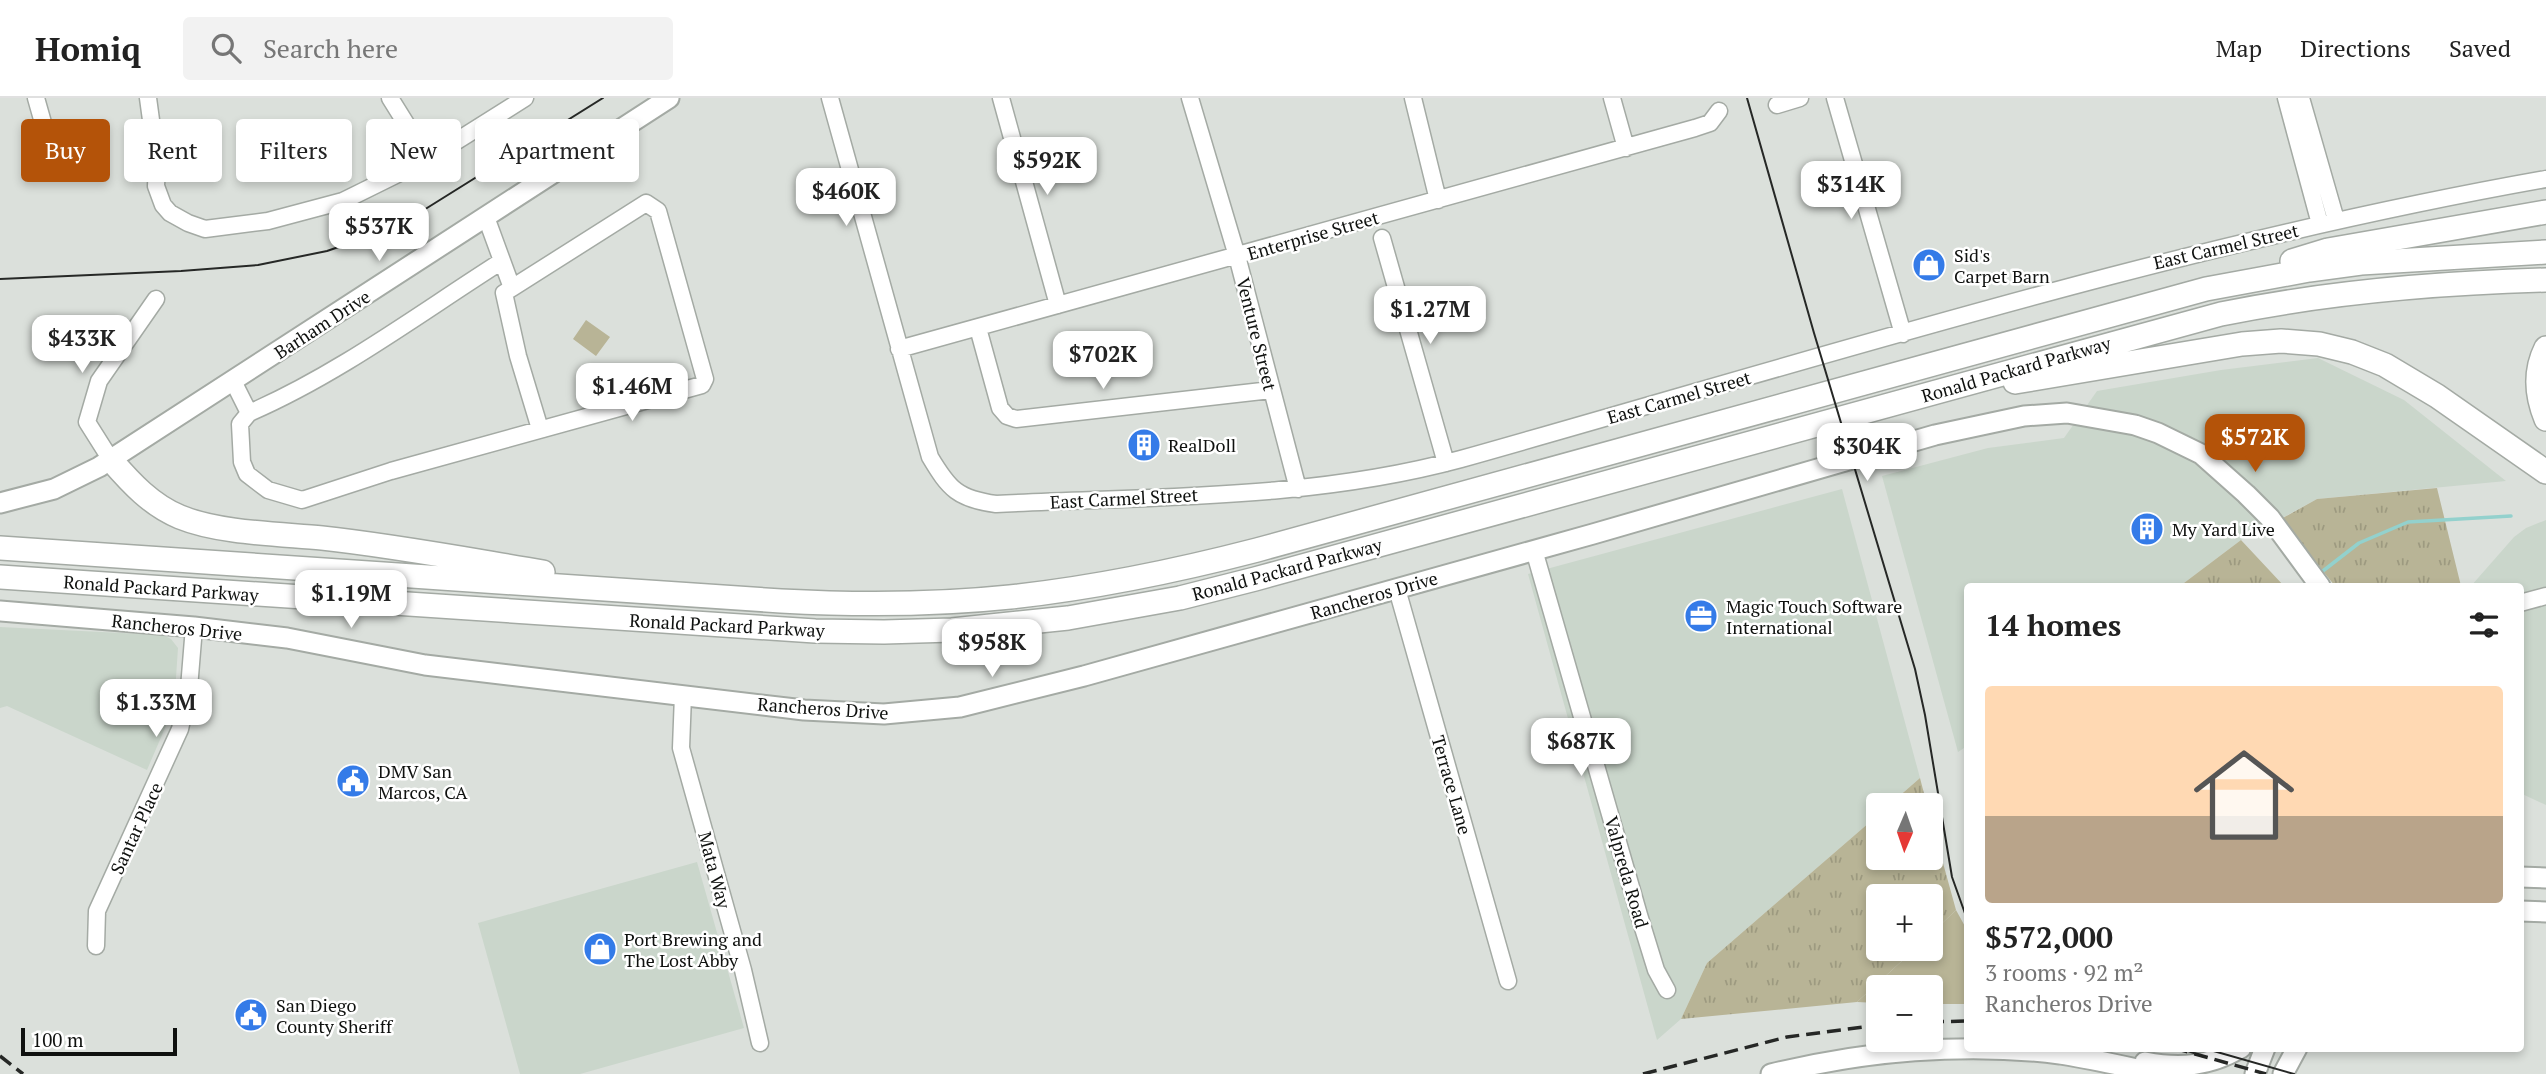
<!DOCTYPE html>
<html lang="en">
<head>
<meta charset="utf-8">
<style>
  :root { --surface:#fff; --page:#f2f2f2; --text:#222; --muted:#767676; --line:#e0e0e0; --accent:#b45309 }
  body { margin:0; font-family:"PT Serif",serif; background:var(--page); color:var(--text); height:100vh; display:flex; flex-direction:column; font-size:26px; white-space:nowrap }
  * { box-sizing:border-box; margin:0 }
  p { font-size:23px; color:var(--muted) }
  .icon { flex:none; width:38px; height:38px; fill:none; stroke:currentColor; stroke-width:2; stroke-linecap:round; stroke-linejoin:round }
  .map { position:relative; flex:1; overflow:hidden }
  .side { position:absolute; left:1964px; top:485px; width:560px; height:469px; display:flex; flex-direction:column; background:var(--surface); border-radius:7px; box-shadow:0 4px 10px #0003 }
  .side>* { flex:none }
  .guide { position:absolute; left:21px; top:21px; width:665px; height:63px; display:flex; gap:14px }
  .needle { width:46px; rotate:182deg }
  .fabs { position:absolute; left:1866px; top:695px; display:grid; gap:14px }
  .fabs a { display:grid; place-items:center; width:77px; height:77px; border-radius:7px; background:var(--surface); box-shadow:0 4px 10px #0003; font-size:35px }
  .scale { position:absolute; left:21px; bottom:18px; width:156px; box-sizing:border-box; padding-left:7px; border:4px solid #0f110f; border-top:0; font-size:19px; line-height:24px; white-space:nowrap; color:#0f110f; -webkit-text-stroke:5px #fff; paint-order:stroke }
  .price { position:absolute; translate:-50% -60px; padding:0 16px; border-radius:14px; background:#fff; color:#222; font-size:23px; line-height:46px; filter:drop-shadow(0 2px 4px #0008) }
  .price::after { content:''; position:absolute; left:50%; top:42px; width:21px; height:16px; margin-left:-10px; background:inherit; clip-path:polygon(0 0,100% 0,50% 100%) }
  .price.current { background:var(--accent); color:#fff }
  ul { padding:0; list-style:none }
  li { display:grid; align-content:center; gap:14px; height:371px; padding:0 21px }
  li+li { border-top:2px solid var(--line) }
  li span { display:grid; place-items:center; height:217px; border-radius:7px; color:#555 }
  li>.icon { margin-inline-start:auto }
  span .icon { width:126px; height:126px; fill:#fffc; stroke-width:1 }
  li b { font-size:30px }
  h2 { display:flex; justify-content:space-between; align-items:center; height:84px; padding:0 21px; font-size:30px }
  .pill { padding:0 24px; border-radius:7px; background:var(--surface); box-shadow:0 4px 10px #0003; font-size:24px; line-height:63px }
  .pill.current { background:var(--accent); color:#fff }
  header { display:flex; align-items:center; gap:42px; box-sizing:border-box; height:98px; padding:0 35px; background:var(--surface); border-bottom:2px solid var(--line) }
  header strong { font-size:33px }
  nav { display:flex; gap:38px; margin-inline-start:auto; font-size:24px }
  .search { width:490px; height:63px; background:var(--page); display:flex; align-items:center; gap:18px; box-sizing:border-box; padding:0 24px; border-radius:7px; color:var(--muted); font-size:26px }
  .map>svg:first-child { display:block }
  .built { fill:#cad6cb }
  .grass { fill:url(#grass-tufts) }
  .green { fill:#b8b496 }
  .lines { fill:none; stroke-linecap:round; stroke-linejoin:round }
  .stream { stroke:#93d1cd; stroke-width:3.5 }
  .minor-casing { stroke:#a4aaa4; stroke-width:19 }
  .major-casing { stroke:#a4aaa4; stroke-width:23 }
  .highway-casing { stroke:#a4aaa4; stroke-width:26 }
  .minor { stroke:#fff; stroke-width:16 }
  .major { stroke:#fff; stroke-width:19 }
  .highway { stroke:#fff; stroke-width:23 }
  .tram { stroke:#262826; stroke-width:2 }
  .rail { stroke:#262826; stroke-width:3.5; stroke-dasharray:14 7; stroke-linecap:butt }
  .labels { text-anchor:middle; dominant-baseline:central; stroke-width:5; stroke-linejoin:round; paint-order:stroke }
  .street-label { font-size:18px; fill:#0f110f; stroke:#fff }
  .poi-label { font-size:18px; fill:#0f110f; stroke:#fff; text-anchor:start }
</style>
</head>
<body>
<header>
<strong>Homiq</strong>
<div class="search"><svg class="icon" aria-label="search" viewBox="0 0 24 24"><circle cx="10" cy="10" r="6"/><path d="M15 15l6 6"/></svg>Search here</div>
<nav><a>Map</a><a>Directions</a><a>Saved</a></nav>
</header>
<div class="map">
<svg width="2546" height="976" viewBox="0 0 2546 976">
  <defs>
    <pattern id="grass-tufts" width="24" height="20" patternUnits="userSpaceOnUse" patternTransform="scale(1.75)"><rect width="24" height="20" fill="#b8b496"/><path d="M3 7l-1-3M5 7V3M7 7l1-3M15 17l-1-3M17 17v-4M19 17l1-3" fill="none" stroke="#9d9a80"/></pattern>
  </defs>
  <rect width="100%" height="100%" fill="#dbe0db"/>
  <!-- built -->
  <path class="built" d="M2318 260 2404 302 2506 383 2317 401 2241 442 2180 488H1967V648L1958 654 1882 378 1988 350 2064 340 2097 293 2221 272Z
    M1842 391 1920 680 1889 707H1878V717L1707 865 1681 921 1657 942 1528 476Z
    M2546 422V707L2520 695V488H2471L2514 439 2526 430Z
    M0 529 163 537 171 541 178 550 174 609 147 672 7 608 0 610Z
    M697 764 744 930 580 976H520L478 825Z"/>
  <!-- grass -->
  <path class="grass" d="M2437 390 2461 488H2335L2281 421 2317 401Z
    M2241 442 2284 488H2180Z
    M1920 680 1927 707H1889Z
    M1878 717V760H1930V718L1956 812 1930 837V798H1878V850L1915 851 1857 904 1681 921 1707 865Z"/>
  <!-- green -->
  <path class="green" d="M586 222 610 239 596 258 573 241Z
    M1956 812 1967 832V906H1930V889H1878V905L1857 904 1915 851 1930 850V837Z"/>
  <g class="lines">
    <!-- stream -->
    <path class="stream" d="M2319 476 2359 445 2408 424 2511 418"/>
    <defs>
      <path id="minor" d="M36 0 55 67
        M148 0 157 66 156 88 163 107 170 115 188 125 205 131 268 123 343 103 428 61 525 0
        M390 0 428 61
        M830 0 930 359C949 391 958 401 996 406 1151 398 1310 402 1461 361 1820 260 2178 146 2546 81
        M1001 0 1058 207
        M1190 0 1237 158 1298 391
        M1413 0 1438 102
        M1612 0 1626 50
        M1835 0 1903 236
        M2286 0 2320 126
        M2301 0 2336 122
        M1777 7 1800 0
        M1382 140 1446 365
        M512 190 504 195 518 258 540 331
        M978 230 1000 310 1007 318 1016 321 1271 292
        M899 251 1695 30 1710 25 1719 13
        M233 283 249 315 240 326 242 364 247 376 268 392 302 402 391 373 702 287 705 281 658 113 646 105 512 190 486 119
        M249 315C339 276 420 215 502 163
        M111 362 87 324 99 283 156 201
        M1534 452 1639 817 1656 872 1667 892
        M1397 491 1508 883
        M2520 505 2546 498
        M683 597 681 650 743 872 760 945
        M96 848 97 813 180 631 189 590 194 529"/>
      <path id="major" d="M0 405 54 391 99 369 669 0
        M0 513 194 529 287 540 425 567 804 612 884 616 960 609 1084 578 1593 436 1935 337 2024 318 2067 315 2135 327 2158 335 2201 356 2246 396 2270 420 2320 488
        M2520 779 2546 780
        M2520 813 2546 814
        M2145 964C2181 971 2209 968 2241 950
        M1771 976C1864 953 1965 944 2060 956 2093 961 2127 969 2160 976
        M2255 976 2265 950
        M2283 976 2297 950"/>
      <path id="highway" d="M2292 163 2328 152 2546 114
        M2546 250C2534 274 2536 297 2546 321
        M2015 284 2242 246 2281 243 2319 246 2352 254 2385 267 2437 298 2546 374
        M111 362C131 385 151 407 180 419 219 435 279 436 322 440 396 448 470 462 543 474
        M0 450 781 503C857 507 934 507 1010 499 1094 490 1176 473 1257 452L2206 191 2309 172 2361 165 2546 154
        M0 479 815 533 884 534 952 532 1068 520 1180 500 1255 481 2221 216C2329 194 2436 185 2546 182"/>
    </defs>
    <!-- minor casing -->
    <use href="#minor" class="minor-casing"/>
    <!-- major casing -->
    <use href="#major" class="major-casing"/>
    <!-- highway casing -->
    <use href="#highway" class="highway-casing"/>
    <!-- minor -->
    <use href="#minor" class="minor"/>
    <!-- major -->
    <use href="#major" class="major"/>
    <!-- highway -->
    <use href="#highway" class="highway"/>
    <!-- tram -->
    <path class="tram" d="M1747 0 1814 235 1915 571 1925 617 1952 779 1967 821
      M0 181 181 173 258 167 327 153 379 135 411 120 603 0
      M2178 950 2194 955
      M2203 950 2294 976"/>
    <!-- rail -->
    <path class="rail" d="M1930 924 1967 923
      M2174 950 2266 976
      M0 958 23 976
      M1643 976 1787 939 1878 927"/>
  </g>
  <!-- icons -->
  <defs>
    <symbol id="shop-disc" viewBox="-11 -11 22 22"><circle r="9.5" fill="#347be8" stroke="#fff"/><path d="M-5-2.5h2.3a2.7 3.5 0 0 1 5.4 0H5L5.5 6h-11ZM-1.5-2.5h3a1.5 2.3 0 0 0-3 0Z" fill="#fff"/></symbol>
    <symbol id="building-disc" viewBox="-11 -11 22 22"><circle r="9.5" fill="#347be8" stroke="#fff"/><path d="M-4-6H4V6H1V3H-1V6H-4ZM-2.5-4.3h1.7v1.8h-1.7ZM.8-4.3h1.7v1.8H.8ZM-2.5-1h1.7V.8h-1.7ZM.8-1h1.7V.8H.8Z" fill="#fff"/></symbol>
    <symbol id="office-disc" viewBox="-11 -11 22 22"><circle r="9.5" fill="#347be8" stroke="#fff"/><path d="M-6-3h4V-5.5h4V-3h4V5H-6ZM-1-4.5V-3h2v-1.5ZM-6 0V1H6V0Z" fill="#fff"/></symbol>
    <symbol id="civic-disc" viewBox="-11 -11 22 22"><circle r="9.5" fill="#347be8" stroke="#fff"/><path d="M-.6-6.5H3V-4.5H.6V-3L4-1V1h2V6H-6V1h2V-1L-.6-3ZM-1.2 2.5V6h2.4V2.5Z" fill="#fff"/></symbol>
  </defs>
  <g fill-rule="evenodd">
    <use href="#shop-disc" x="1910" y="148" width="38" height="38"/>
    <use href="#building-disc" x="1125" y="328" width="38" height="38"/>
    <use href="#building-disc" x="2128" y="412" width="38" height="38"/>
    <use href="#office-disc" x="1682" y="499" width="38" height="38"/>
    <use href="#civic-disc" x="334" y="664" width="38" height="38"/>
    <use href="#shop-disc" x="581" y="832" width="38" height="38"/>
    <use href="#civic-disc" x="232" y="898" width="38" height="38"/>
  </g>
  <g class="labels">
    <!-- street labels -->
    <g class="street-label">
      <text transform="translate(1313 137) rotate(-16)">Enterprise Street</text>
      <text transform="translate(2226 148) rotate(-13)">East Carmel Street</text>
      <text transform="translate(322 226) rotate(-33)">Barham Drive</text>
      <text transform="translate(1257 236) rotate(76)">Venture Street</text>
      <text transform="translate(2016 271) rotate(-16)">Ronald Packard Parkway</text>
      <text transform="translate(1679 299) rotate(-16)">East Carmel Street</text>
      <text transform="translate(1124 400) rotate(-3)">East Carmel Street</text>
      <text transform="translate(1287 471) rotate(-15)">Ronald Packard Parkway</text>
      <text transform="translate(161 490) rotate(4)">Ronald Packard Parkway</text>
      <text transform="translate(1374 497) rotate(-16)">Rancheros Drive</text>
      <text transform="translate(727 527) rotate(3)">Ronald Packard Parkway</text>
      <text transform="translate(177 529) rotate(6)">Rancheros Drive</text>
      <text transform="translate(823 610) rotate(4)">Rancheros Drive</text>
      <text transform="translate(1452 687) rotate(74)">Terrace Lane</text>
      <text transform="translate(136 730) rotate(-65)">Santar Place</text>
      <text transform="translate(715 772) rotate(75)">Mata Way</text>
      <text transform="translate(1627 774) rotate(74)">Valpreda Road</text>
    </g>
    <!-- poi labels -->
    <g class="poi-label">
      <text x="1954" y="157">Sid's<tspan x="1954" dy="21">Carpet Barn</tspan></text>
      <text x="1168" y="347">RealDoll</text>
      <text x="2172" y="431">My Yard Live</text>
      <text x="1726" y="508">Magic Touch Software<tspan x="1726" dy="21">International</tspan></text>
      <text x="378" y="673">DMV San<tspan x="378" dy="21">Marcos, CA</tspan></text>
      <text x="624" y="841">Port Brewing and<tspan x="624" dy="21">The Lost Abby</tspan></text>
      <text x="276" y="907">San Diego<tspan x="276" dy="21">County Sheriff</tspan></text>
    </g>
  </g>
</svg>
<div class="fabs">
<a><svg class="needle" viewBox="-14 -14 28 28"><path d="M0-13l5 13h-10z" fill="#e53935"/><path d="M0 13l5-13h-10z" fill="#767676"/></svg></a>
<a>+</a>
<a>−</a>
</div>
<div class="scale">100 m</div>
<b class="price" style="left:1047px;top:99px">$592K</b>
<b class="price" style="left:1851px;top:123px">$314K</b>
<b class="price" style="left:846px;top:130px">$460K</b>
<b class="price" style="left:379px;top:165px">$537K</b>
<b class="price" style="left:1430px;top:248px">$1.27M</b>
<b class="price" style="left:82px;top:277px">$433K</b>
<b class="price" style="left:1103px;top:293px">$702K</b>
<b class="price" style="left:632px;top:325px">$1.46M</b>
<b class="price current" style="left:2255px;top:376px">$572K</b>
<b class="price" style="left:1867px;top:385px">$304K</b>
<b class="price" style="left:351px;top:532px">$1.19M</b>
<b class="price" style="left:992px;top:581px">$958K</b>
<b class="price" style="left:156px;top:641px">$1.33M</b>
<b class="price" style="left:1581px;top:680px">$687K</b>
<div class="guide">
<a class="pill current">Buy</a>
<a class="pill">Rent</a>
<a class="pill">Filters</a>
<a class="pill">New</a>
<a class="pill">Apartment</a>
</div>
<section class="side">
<h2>14 homes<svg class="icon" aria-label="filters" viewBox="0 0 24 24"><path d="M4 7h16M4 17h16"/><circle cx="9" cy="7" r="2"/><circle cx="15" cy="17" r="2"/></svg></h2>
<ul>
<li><span style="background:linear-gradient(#ffd9b3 60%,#b9a48a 0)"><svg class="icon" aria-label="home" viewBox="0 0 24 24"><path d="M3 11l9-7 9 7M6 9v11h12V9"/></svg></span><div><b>$572,000</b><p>3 rooms · 92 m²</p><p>Rancheros Drive</p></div></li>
</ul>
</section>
</div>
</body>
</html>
